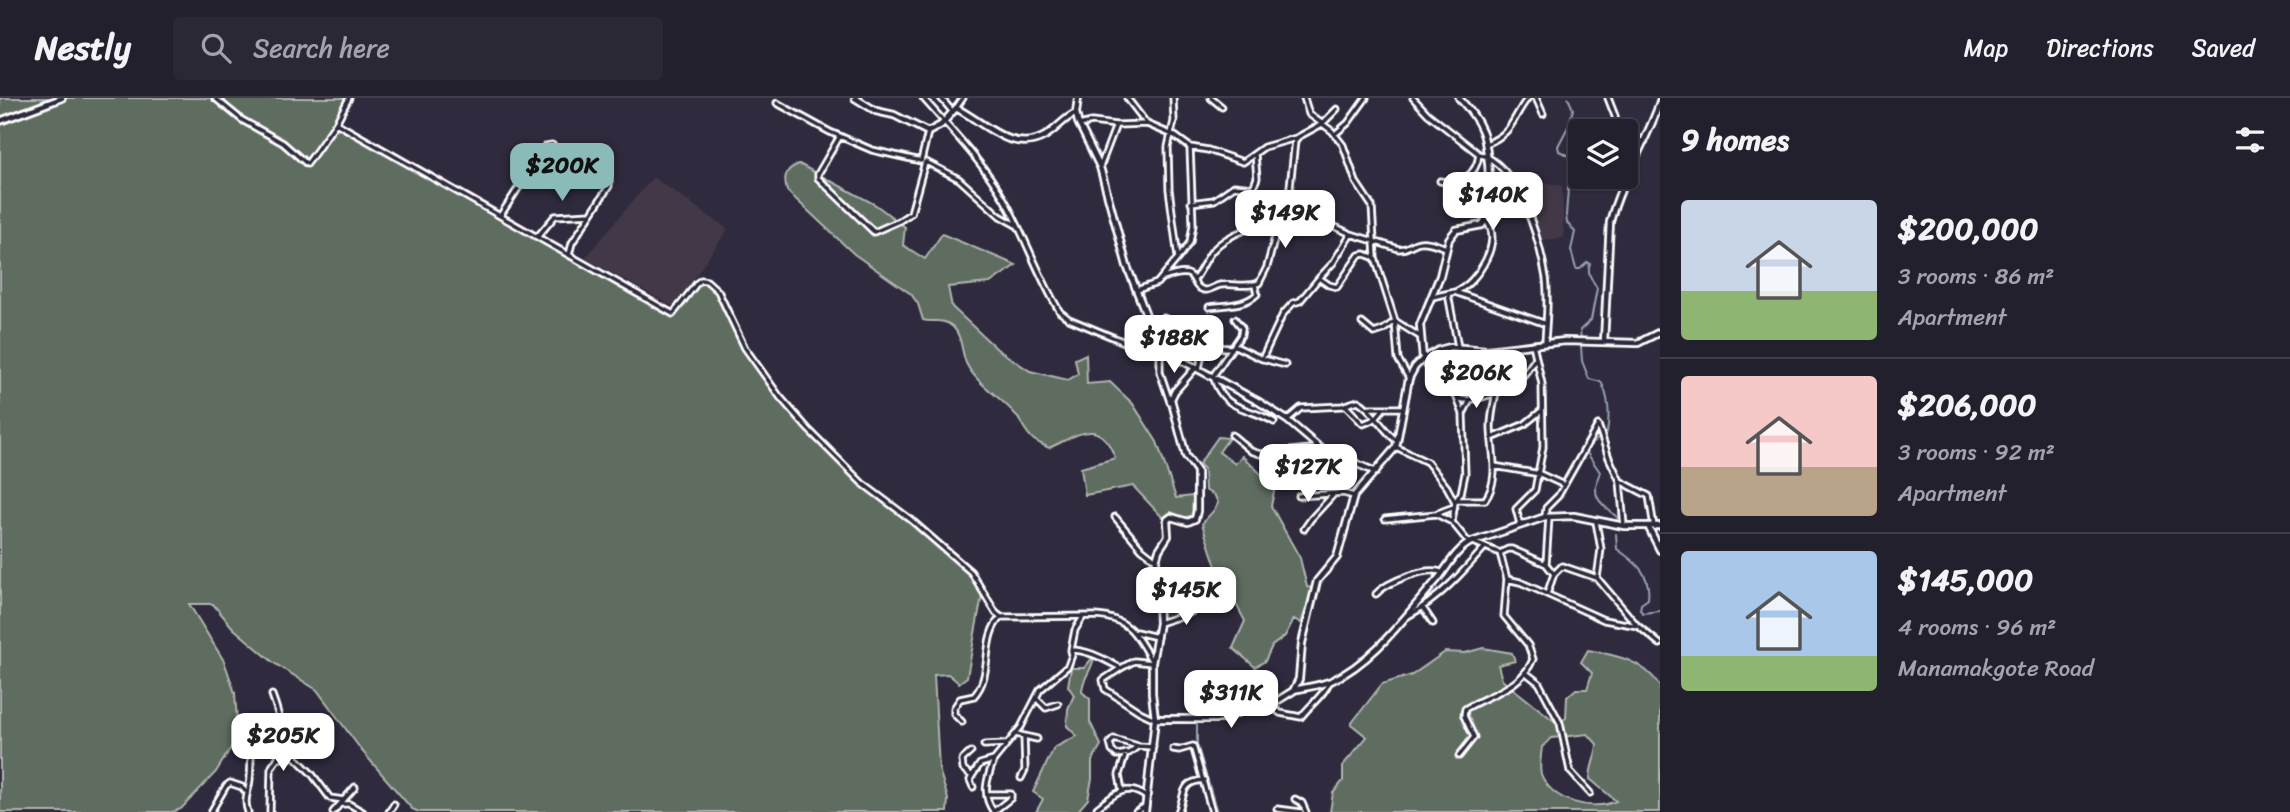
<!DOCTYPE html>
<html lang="en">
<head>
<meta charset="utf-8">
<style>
  :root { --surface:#23202e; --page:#2b2836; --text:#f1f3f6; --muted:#a3a3aa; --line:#403e4a; --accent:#8bbbb9 }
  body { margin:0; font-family:Sriracha,sans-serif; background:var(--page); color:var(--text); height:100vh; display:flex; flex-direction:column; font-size:26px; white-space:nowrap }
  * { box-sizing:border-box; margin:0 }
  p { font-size:23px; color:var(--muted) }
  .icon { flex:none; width:38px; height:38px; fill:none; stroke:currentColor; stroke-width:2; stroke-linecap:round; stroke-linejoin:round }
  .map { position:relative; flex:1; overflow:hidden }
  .sheet { display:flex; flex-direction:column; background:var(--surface); width:630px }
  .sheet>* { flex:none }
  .buttons { position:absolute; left:1568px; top:21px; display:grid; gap:14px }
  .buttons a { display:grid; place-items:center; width:70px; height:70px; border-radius:7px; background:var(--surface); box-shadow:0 2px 5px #0004,0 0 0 2px var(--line); font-size:35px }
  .price { position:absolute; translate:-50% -60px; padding:0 16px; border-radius:14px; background:#fff; color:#222; font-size:23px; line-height:46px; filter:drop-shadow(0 2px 4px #0008) }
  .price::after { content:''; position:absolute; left:50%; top:42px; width:21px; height:16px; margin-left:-10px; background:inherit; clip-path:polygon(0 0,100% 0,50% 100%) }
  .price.active { background:var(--accent); color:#111 }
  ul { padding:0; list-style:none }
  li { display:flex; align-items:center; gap:21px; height:175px; padding:0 21px }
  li+li { border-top:2px solid var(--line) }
  li span { display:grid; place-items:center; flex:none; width:196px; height:140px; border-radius:7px; color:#555 }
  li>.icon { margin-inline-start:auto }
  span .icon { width:84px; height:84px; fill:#fffc; stroke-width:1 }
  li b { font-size:30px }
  h2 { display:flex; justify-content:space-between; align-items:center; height:84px; padding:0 21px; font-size:30px }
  header { display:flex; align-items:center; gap:42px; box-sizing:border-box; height:98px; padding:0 35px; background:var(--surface); border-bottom:2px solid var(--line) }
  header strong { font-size:33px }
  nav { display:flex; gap:38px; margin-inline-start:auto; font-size:24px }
  .search { width:490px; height:63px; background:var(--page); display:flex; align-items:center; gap:18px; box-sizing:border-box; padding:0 24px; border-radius:7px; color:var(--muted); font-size:26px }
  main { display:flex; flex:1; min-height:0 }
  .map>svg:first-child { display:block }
  .built { fill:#433947 }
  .green { fill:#5f6c61; stroke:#afb6b0; stroke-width:2; fill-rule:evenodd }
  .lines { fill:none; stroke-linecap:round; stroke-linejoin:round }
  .stream { stroke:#98a1b1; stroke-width:2 }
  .minor-casing { stroke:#fff; stroke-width:9 }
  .tertiary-casing { stroke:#fff; stroke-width:10 }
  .minor { stroke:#2f2a3d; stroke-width:3.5 }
  .tertiary { stroke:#2f2a3d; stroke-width:4.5 }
</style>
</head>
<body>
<header>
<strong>Nestly</strong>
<div class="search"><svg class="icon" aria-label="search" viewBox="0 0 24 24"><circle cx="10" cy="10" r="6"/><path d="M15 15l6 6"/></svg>Search here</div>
<nav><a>Map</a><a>Directions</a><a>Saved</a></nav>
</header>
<main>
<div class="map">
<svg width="1660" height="714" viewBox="0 0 1660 714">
  <rect width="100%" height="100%" fill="#2f2a3d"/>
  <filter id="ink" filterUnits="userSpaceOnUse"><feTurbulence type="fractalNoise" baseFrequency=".0143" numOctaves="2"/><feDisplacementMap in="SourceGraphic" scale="14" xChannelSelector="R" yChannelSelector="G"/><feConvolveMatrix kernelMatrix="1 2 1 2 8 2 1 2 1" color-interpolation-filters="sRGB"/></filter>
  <g filter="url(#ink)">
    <!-- built -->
    <path class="built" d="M653 79 728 131 674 209 585 160Z
      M1545 84 1562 88 1564 140 1541 142 1523 88Z
      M1159 473 1170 476 1196 511 1162 524 1158 506V499L1161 498Z"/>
    <!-- green -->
    <path class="green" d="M0 0H349L337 24 673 216 701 182 707 183 718 193 743 245 780 299 862 385 910 421 971 474 983 492 967 579 959 585 948 576 934 577 939 671 948 701 947 714H419L412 711 362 653 317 592 274 565 233 530 213 506H189L224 563 235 595 238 638 216 674 181 711 172 714H0Z
      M799 66 876 107 905 129 903 147 925 161 942 136 1016 167 990 185 948 189 952 209 997 251 1030 273 1068 282 1078 276 1075 261 1086 256 1087 286 1110 284 1133 306 1157 344 1176 400 1193 398 1192 417 1185 420 1171 414 1163 420 1133 388 1085 397 1081 370 1115 360C1100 318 1080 336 1049 350 1044 347 1038 345 1034 342 1025 335 1022 324 1015 316 1000 298 976 286 966 265 961 253 962 233 949 226 940 220 932 225 923 222L918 206 911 196 854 156 787 93C783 79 785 71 799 66Z
      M1218 339 1229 340 1219 354 1235 366 1242 358 1275 389 1271 408 1300 460 1307 489 1313 490 1301 525 1294 521 1285 538 1272 548 1265 563 1255 569 1233 550 1245 523 1236 506 1225 496 1202 426C1208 417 1214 415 1218 405L1215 398 1205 392 1204 371 1199 366Z
      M1483 550 1512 555 1515 563 1498 567 1502 582 1557 625 1566 620 1567 599 1576 591H1587L1592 575 1581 564 1588 552C1615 557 1644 562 1660 588V714H1330L1333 695 1343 683V667L1367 639 1351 626 1382 586 1412 577 1445 554 1465 555ZM1588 636 1597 646C1596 660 1590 668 1590 681L1616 703C1592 714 1552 704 1541 676 1539 669 1541 657 1542 649L1552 640Z
      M1094 558C1093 573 1082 579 1082 594L1090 601V624L1101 647 1092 663V681L1088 701 1077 714H1036L1043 701 1033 694 1054 650 1077 638 1067 628 1068 611 1074 597 1068 588 1071 570H1084Z"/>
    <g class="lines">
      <!-- stream -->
      <path class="stream" d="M1568 0 1573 11 1569 27 1558 48 1559 53 1568 57 1570 65 1566 117 1567 125 1575 134 1571 152 1576 171H1580L1588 164 1590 166C1586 175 1593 183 1597 190L1591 222 1580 232 1581 241
        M1581 248 1582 263 1589 281 1601 284C1609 298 1610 318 1607 334L1590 347 1587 355 1600 374C1590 399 1599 404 1618 420L1617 424
        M1616 436 1617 451C1637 465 1651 476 1648 501L1641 506 1640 512 1643 515 1660 513
        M1195 619 1197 588
        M1197 627V646L1217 714"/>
      <defs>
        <path id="minor" d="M215 0 242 22 283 45 307 66 336 25 349 0
          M923 0C952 33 982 63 1004 101 1025 137 1038 178 1060 214L1069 221 1134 248 1161 253
          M941 0 952 13
          M1127 0 1147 26
          M1211 0 1222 9
          M1304 0 1309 16 1332 33 1343 47 1356 84 1372 108 1375 160 1395 223 1419 238
          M1413 0 1428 16 1479 56C1519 66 1540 144 1546 180 1549 201 1546 224 1545 245
          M1536 0 1543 16
          M1608 0 1615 18 1617 33
          M777 5 830 34 872 52 921 63 928 34
          M956 10 963 0
          M336 25 673 216 697 185 701 182 707 183 718 193 745 250 780 299 808 331 862 385 910 421 971 474 996 515 1001 519 1096 518C1130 520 1137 538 1152 564
          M1079 27 1092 24 1116 27 1147 26 1175 38 1190 49 1208 52 1243 64 1264 49 1296 40
          M1589 27 1591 33
          M1335 36 1348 25 1366 0
          M840 38 818 76V80L874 134 899 123 911 115 925 64
          M1626 43H1645
          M1486 46C1515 34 1511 21 1528 0
          M926 64 959 81 1000 118 1016 127
          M1100 69 1116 27
          M1472 76 1488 85
          M1440 83C1461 87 1477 77 1479 56
          M1291 92 1316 120 1351 136 1399 151C1408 151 1408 148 1416 145 1424 141 1438 147 1446 150
          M1191 105 1214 102 1234 88 1253 90 1257 80 1255 56
          M500 118 546 48 552 47 609 81V88L591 116 555 118 538 138
          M1351 136 1333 165 1319 180 1329 187 1337 189 1359 157 1365 156 1375 160
          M569 157 572 145 591 116
          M1180 158 1190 144 1193 127 1190 49
          M1163 180C1204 166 1186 188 1204 192 1209 193 1215 188 1220 187 1233 185 1246 190 1259 185L1267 169 1276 135 1287 116 1295 43 1298 39 1322 26 1337 11
          M1194 182C1201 173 1205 162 1212 153 1230 133 1259 127 1284 122
          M1137 192 1157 185 1178 160 1169 91 1168 49 1174 23 1173 0
          M1457 193C1477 185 1504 142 1486 123
          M1448 196 1458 249
          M1432 199 1455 194 1546 226
          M1209 209C1224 207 1245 208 1257 196L1255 187
          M1235 221 1242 230 1241 237 1213 278C1223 314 1248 308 1274 324
          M1395 223 1398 261 1409 280
          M1362 225 1374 235 1383 232 1395 223
          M1150 226 1164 220C1187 232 1202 250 1231 250
          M1235 248 1260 260 1285 267
          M1160 253V274L1170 304
          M1262 261 1283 216 1293 205 1300 203 1319 180
          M1423 261C1427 270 1434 276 1440 282 1446 288 1453 298 1461 301 1473 305 1508 291 1518 283 1525 277 1530 268 1535 261
          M1199 271 1204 245
          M1345 307 1363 326 1375 321 1384 310
          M1368 310H1403
          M1463 316 1470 302
          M1287 322 1301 310 1342 308 1358 303C1373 311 1382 332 1397 343
          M1598 327 1609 360 1620 383 1624 428
          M1232 337 1251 353 1260 356 1320 350
          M1492 340 1525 326 1541 313
          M1396 349 1427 364 1447 389 1455 404 1452 424 1469 445
          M1494 368 1540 376 1564 387
          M1620 383 1649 398 1654 429
          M1299 398 1343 395 1354 398
          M1457 402H1485C1501 380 1491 352 1491 329 1491 317 1494 306 1496 294
          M1455 404 1461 395 1465 376 1463 316 1457 300 1471 251
          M1438 415 1454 409
          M1115 419 1142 451 1156 462
          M1545 419 1546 410 1558 398 1598 327
          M1385 421 1436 416 1452 424
          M1596 424 1601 451 1597 480 1636 526
          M1520 426 1516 411 1535 392 1543 349 1542 286 1533 246
          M1304 431 1311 421 1333 397
          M1500 455 1508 451H1512L1546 466 1554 476
          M1546 466 1549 419
          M1507 481 1520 484 1604 522 1638 528 1660 546
          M1376 496C1387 484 1428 467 1443 475
          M1547 496 1554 476 1562 468 1597 480
          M1423 510 1433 525
          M1408 518C1439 501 1462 475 1485 449
          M1159 525 1187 516 1202 508
          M1136 534 1157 539
          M1071 552C1089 552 1105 562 1121 570L1134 563 1152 565
          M1121 570 1103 582 1105 591 1140 614 1155 621
          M1525 574 1539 585 1560 625 1570 673 1590 695
          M1036 600 1046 610 1058 606
          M1269 606 1280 615 1301 619C1308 609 1326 595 1329 584
          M962 624 954 616V610L960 601 974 598C994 576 980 540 1001 519
          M1016 636 1037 641
          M282 638 294 658
          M984 647 1006 646
          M1138 648 1129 655 1117 657 1112 653 1110 645 1114 641 1138 648 1153 649
          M1173 651 1179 652 1193 648 1212 714
          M971 654 962 662 963 671 972 678 980 666 994 662 1021 629 1040 592 1068 568 1072 557 1071 552 1075 532 1083 519
          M1459 658 1474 639 1464 618 1465 611C1489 596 1522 590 1533 561L1528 547 1504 518 1507 481 1500 455 1473 444
          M277 661 294 658 312 676 330 700 344 702
          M972 678 970 682 973 689
          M1021 680 1025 672 1024 638
          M1122 693 1119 677 1126 655
          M987 696H1011V700L993 714
          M1295 701 1302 705 1306 714
          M342 706H349L363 714
          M1097 710C1113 697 1127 684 1146 699
          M1277 711 1301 714
          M211 714 226 688 230 685 242 689 245 693
          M248 714C243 701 249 694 250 681 251 670 251 659 251 647
          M270 714 271 671C272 667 275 665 277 661 287 642 279 616 272 597
          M333 714 355 689
          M389 714 394 706
          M994 714C981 697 987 680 994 662
          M1136 714 1146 708
          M1178 714C1186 697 1179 684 1204 682"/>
        <path id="tertiary" d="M855 0 876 13 894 17 928 34 941 27 956 10C984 24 1012 57 1045 38 1057 31 1063 21 1076 15
          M1078 0 1076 15 1078 24 1100 69 1127 168 1159 250 1259 304 1287 322 1320 350 1376 374
          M0 23 62 0
          M1604 244 1610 124C1621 82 1646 45 1660 4
          M1423 261 1420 227 1440 178 1449 141 1456 132 1482 127C1494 114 1489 49 1482 33 1477 20 1468 10 1459 0
          M1649 430 1660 452
          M1294 592C1306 589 1319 588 1331 583 1375 563 1406 517 1437 482 1448 469 1455 453 1469 445L1545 419 1574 418 1624 428H1660
          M1155 621H1223L1244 612 1277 603 1293 593 1299 581 1302 545 1317 483 1337 459 1354 398 1396 349 1409 280 1415 269 1423 261 1439 252 1450 249 1487 252 1565 243 1638 245 1660 234
          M1145 714 1155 621 1152 595V565L1159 525 1156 462 1159 452 1168 438 1167 422 1171 419 1188 424 1195 421 1197 413V373L1186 358 1171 301 1175 293 1196 269"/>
      </defs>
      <!-- minor casing -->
      <use href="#minor" class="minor-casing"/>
      <!-- tertiary casing -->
      <use href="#tertiary" class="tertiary-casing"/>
      <!-- minor -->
      <use href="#minor" class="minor"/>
      <!-- tertiary -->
      <use href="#tertiary" class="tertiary"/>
    </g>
  </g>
</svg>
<div class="buttons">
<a><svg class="icon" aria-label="layers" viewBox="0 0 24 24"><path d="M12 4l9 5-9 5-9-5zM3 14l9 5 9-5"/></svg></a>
</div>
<b class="price active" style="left:562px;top:105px">$200K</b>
<b class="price" style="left:1493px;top:134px">$140K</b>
<b class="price" style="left:1285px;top:152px">$149K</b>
<b class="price" style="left:1174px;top:277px">$188K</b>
<b class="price" style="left:1476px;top:312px">$206K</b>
<b class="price" style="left:1308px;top:406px">$127K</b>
<b class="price" style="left:1186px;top:529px">$145K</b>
<b class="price" style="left:1231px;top:632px">$311K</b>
<b class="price" style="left:283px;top:675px">$205K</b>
</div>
<section class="sheet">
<h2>9 homes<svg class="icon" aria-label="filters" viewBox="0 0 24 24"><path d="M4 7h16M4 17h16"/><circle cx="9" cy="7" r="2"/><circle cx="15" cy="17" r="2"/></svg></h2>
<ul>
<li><span style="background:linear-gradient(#c9d6e8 65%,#8fb573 0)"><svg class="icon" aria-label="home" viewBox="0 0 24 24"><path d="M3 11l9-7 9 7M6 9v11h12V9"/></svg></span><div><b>$200,000</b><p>3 rooms · 86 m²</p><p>Apartment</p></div></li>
<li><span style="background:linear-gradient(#f6c9c9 65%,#b9a48a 0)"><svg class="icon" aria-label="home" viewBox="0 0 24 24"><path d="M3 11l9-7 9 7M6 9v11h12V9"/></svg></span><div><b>$206,000</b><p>3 rooms · 92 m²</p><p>Apartment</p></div></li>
<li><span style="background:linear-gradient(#a9c7e8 75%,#8fb573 0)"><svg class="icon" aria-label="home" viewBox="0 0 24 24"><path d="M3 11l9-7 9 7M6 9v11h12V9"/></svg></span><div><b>$145,000</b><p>4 rooms · 96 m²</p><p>Manamakgote Road</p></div></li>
</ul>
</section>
</main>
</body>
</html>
